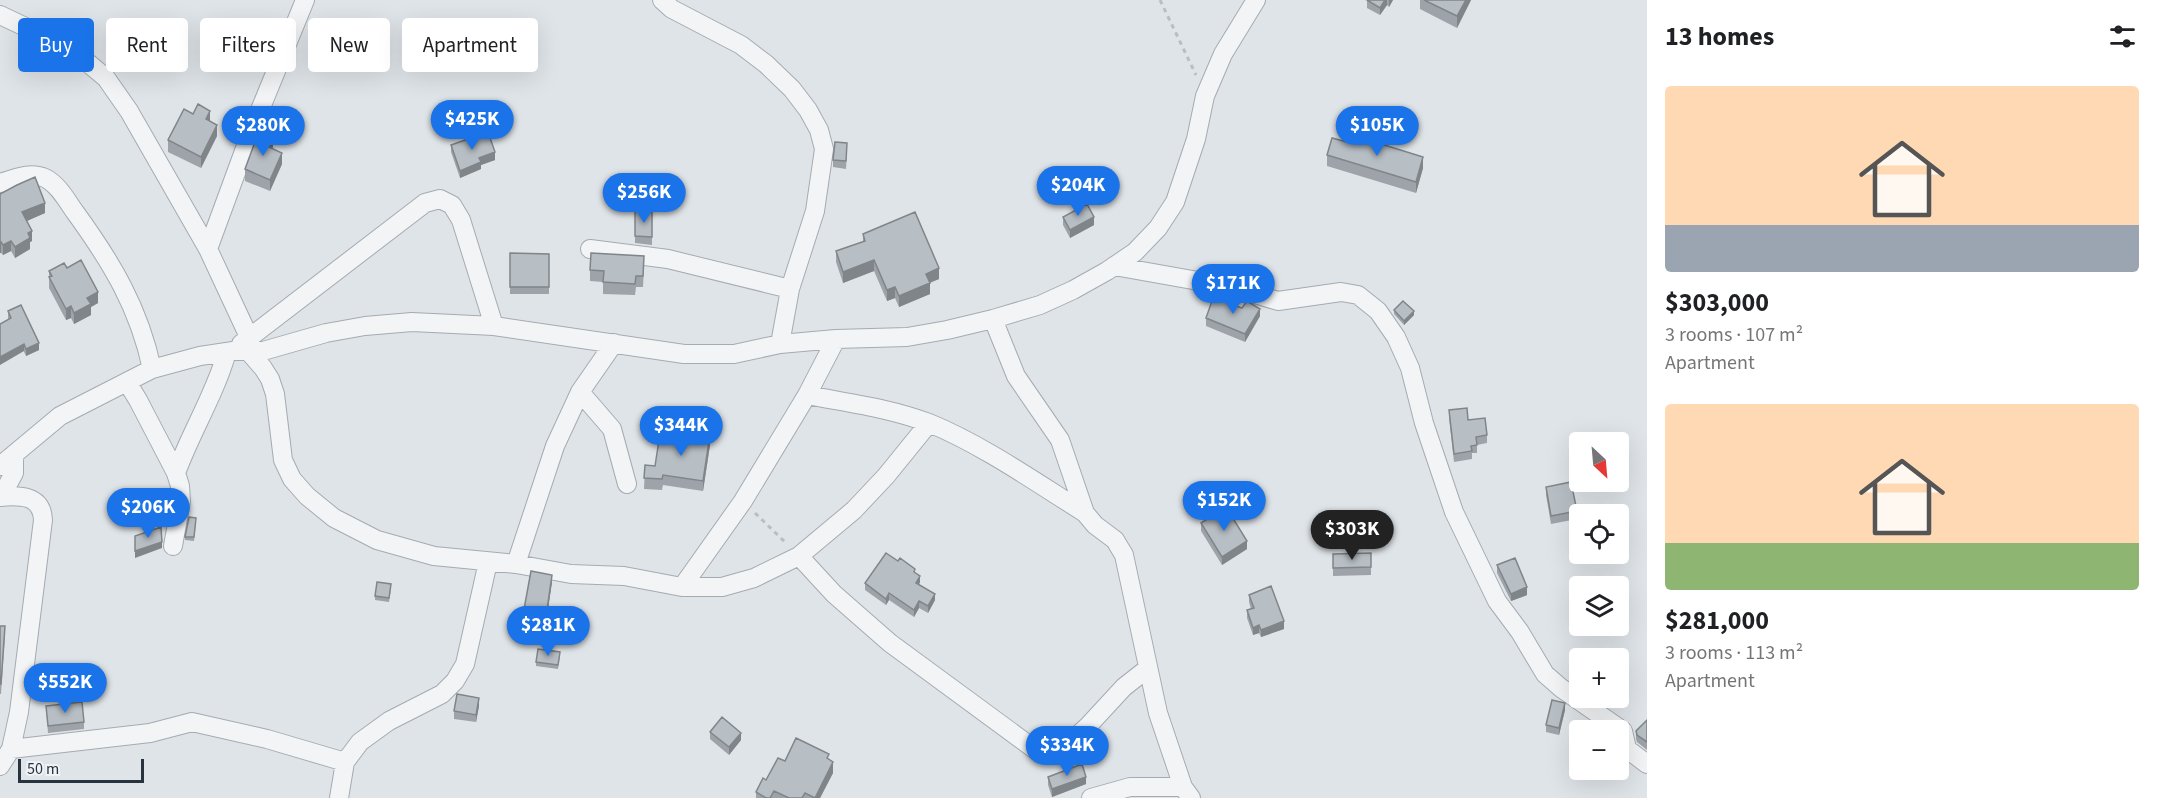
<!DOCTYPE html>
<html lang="en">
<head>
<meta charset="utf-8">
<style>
  :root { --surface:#fff; --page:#f2f2f2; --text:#202124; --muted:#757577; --accent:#1a73e8 }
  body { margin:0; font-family:"Source Sans 3",sans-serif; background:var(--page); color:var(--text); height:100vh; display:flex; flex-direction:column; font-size:22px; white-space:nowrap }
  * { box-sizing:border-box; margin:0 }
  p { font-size:20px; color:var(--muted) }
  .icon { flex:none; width:33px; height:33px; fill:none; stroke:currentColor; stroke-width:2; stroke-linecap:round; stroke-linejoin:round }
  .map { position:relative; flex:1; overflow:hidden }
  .details { display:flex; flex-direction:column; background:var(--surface); width:510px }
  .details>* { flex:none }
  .banner { position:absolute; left:18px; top:18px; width:570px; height:54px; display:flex; gap:12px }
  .needle { width:39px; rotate:154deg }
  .controls { position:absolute; left:1569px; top:432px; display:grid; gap:12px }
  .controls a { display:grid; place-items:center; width:60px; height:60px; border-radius:6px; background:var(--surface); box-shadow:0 6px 24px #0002; font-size:30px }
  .scale { position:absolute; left:18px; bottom:15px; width:126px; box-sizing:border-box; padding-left:6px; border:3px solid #29333e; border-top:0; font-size:16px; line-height:21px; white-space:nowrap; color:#29333e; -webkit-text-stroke:4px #eff2f6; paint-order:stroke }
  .price { position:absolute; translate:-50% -51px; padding:0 14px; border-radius:21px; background:var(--accent); color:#fff; font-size:20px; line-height:39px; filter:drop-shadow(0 2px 3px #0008) }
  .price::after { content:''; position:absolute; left:50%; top:36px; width:18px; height:14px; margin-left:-9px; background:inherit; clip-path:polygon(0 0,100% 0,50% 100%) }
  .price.current { background:#222; color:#fff }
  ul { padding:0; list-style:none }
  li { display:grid; align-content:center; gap:12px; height:318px; padding:0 18px }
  li span { display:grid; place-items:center; height:186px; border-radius:6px; color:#555 }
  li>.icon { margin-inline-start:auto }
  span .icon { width:108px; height:108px; fill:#fffc; stroke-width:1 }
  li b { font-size:26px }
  h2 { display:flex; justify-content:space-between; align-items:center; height:72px; padding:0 18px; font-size:26px }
  .chip { padding:0 21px; border-radius:6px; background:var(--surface); box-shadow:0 6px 24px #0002; font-size:21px; line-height:54px }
  .chip.current { background:var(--accent); color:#fff }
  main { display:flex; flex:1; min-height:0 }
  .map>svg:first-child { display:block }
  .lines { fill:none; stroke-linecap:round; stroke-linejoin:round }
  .street-casing { stroke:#a5abb2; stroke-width:20 }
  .path { stroke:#babec2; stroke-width:3; stroke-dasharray:4.5 4.5; stroke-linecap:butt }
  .street { stroke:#f2f4f6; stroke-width:18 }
  .wall { fill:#9da3a9 }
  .shaded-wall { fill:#808589 }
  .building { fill:#b7bec4; stroke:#808589; stroke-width:1.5 }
</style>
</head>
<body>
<main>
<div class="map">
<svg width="1647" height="798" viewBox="0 0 1647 798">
  <rect width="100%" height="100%" fill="#dfe4e8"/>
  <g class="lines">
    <defs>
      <path id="street" d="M662 0 672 9 741 45 766 64 792 89 808 110 819 130 824 149 815 211 790 289 780 344
        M0 15 57 42 82 58 106 78 129 111 208 249 249 337
        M0 183C14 179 30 171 45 178 58 184 67 201 75 212 112 263 139 308 152 369
        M208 249 251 132 305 0
        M590 249 668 259 790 289
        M1114 266 1232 287 1278 301 1341 292 1358 295 1378 311 1396 337 1410 368 1424 423 1454 512 1497 601 1520 632 1545 674 1561 688 1623 731 1627 749 1647 764
        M993 319 1016 376 1060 440 1085 513 1095 525 1115 540 1124 555 1158 713 1183 787 1191 798
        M241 344 425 203 440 199 452 205 461 220 494 326
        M249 352 263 368 270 379 275 394 283 460 292 479 307 496 334 518 377 540 434 556 516 564 571 574 624 576 682 587H722L754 578 799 556 854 510 886 476 929 423
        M127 382 138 400 176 473 180 486 181 501 173 546
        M580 392 612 429 627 484
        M807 395C848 403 890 408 929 423 981 444 1037 483 1085 513
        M0 466 60 416 152 369 200 356 233 351H263L326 333 365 326 412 322 494 326 684 354H734L780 344 836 339 907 337 947 330 993 319 1040 305 1073 290 1107 271 1135 252 1158 228 1175 202 1196 139 1205 96 1223 54 1256 0
        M176 473C191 432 215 394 227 352
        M0 497C20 495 42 495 43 520L19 712 11 749 0 766
        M1 497 14 473V454
        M799 556 834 594 890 643 1037 751 1053 752 1068 744 1087 727 1124 687 1147 669
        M516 564 555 446 580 392 614 343
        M682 587 743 501 807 395 836 339
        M11 749 150 733 192 722 267 739 345 762
        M339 798 345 762 360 742 389 721 442 694 455 681 465 664 488 562
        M1091 798 1130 787H1183"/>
    </defs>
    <!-- street casing -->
    <use href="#street" class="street-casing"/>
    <!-- path -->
    <path class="path" d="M1160 0 1196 75
      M755 513 787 544"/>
    <!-- street -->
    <use href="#street" class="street"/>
  </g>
  <!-- wall -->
  <path class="wall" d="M1367 0H1393L1389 7 1387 5 1380 15 1367 8Z
    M1420 0H1471L1457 28 1420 9Z
    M210 122 217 136 201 168 168 152V140Z
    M1347 142 1423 168 1416 193 1327 166V155Z
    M451 145 495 160 481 165V169L460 178 451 152Z
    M273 147V149L282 164 270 191 245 181V169Z
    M847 151 846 169 833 167V160Z
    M0 194 45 213 27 221 32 241 30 242V249L15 258 11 251 3 255 1 253H0Z
    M635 211H652V245L635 243Z
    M1063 217 1094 225 1070 238 1063 225Z
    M863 234 939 279 930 283V294L899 307 895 298 887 301 874 271 843 283 836 262V251L863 242Z
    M510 253 549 254V294H510Z
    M644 267 643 287H636L635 295 603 294V282L590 281V270Z
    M67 268 98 303 91 307V315L74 324 71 318 66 320 49 288V271Z
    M1394 310 1414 315 1404 325 1394 314Z
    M8 311 39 350 26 356 8 318Z
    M1260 316 1245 342 1206 326V318Z
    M1449 410 1468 420 1487 435V443L1477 445V453H1472V459L1454 462 1449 418Z
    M674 442 710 445 703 491 663 485 662 490 644 489 645 465 655 466Z
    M1546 487 1577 511V519L1551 524 1546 495Z
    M196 522 194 541 185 540V537Z
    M1201 523 1247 549 1222 565 1201 531Z
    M1371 553V575L1333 576V554Z
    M1497 565 1527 595 1511 601 1497 573Z
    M915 573 920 582 919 585 935 600 928 613 919 608 914 617 889 600 886 605 865 590V583Z
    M552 582 544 637 521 633V626Z
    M391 588 389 602 375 600V596Z
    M1249 595 1284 629 1261 637 1259 633 1253 635 1247 618V610L1251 609 1249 602Z
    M0 626 5 635 1 694H0Z
    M560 656 558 669 536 666V662Z
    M46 706 84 722V729L48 733Z
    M479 706 476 722 454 719V711Z
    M1565 710 1559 735 1546 732V725Z
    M1647 720V750L1637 742 1636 739V731Z
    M710 732 741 740 729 755 710 739Z
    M829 760 833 773 820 798H756V792L785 761Z
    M1048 777 1086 784 1052 797 1048 785Z"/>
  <!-- shaded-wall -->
  <path class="shaded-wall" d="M1385 0H1387V5L1380 15V8Z
    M1389 0H1393L1389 7Z
    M1466 0H1471L1457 28V16Z
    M210 111V122L206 119Z
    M217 125V136L201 168V157Z
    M273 136V147L269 159V147Z
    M495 152V160L481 165V169L460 178V171L479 158Z
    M282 153V164L270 191V180Z
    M1423 157V168L1416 193V182Z
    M45 203V213L22 223V212Z
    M1094 217V225L1070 238V230Z
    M32 231V241L30 242V249L15 258V247L28 233Z
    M11 241V251L3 255V245Z
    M1 242V253H0V243Z
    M874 260V271L843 283V272Z
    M939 268V279L926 284V274Z
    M930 283V294L899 307V296Z
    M895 287V298L887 301V290Z
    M98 292V303L91 307V315L74 324V313L87 298Z
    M71 306V318L66 320V309Z
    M1260 309V316L1245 342V334Z
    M1414 311V315L1404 325V321Z
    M39 343V350L26 356V349Z
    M24 344V351L0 365V357Z
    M710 434V445L703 491V481Z
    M1247 541V549L1222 565V557Z
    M162 542V548L135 558V551Z
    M552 575V582L544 637V630Z
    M920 576V582L916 589V583Z
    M1527 587V595L1511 601V594Z
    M889 593V600L886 605V599Z
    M935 594V600L928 613V606Z
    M919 601V608L914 617V610Z
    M1284 621V629L1261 637V630Z
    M1259 625V633L1253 635V628Z
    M479 698V706L476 722V715Z
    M1565 703V710L1559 735V728Z
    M741 733V740L729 755V747Z
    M833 762V773L820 798H815Z
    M1086 777V784L1052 797V789Z"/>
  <!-- building -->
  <path class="building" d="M1367 0H1385L1380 8Z
    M1424 0H1466L1457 16Z
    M198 104 210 111 206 119 217 125 201 157 168 140 184 109 193 114Z
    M259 131 273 136 269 147 282 153 270 180 245 169Z
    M488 132 495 152 479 158 481 162 460 171 451 145Z
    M1349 134 1423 157 1416 182 1327 155 1332 138 1347 142Z
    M835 142 847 143 846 161 833 160Z
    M35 177 45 203 22 212 32 231 28 233 30 238 15 247 11 241 3 245 1 242 0 243V194L17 185Z
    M1087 204 1094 217 1070 230 1063 217Z
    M635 211H652V237L635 236Z
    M915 212 939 268 926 274 930 283 899 296 895 287 887 290 874 260 843 272 836 251 865 241 863 234Z
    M510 253 549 254V287H510Z
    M591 253 644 256 643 276H636L635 284 603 282 604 271 590 270Z
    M81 260 98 292 87 298 91 304 74 313 71 306 66 309 49 277 52 276 49 271 64 263 67 268Z
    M1213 298 1242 308 1247 301 1260 309 1245 334 1206 318Z
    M1403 301 1414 311 1404 321 1394 310Z
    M21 305 39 343 26 349 24 344 0 357V324L11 318 8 311Z
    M1467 408 1468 420 1485 418 1487 435 1476 437 1477 445 1471 446 1472 451 1454 454 1449 410Z
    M676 429 710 434 703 481 663 475 662 479 644 478 645 465 655 466 659 440 674 442Z
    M1571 482 1577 511 1551 516 1546 487Z
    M1226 507 1247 541 1222 557 1201 523Z
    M189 517 196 518 194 537H185Z
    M161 527 162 542 135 551V536Z
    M886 553 898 561 900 558 915 569 914 572 920 576 916 583 935 594 928 606 919 601 914 610 889 593 886 599 865 583Z
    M1371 553V567L1333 568V554Z
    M1515 558 1527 587 1511 594 1497 565Z
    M531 571 552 575 544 630 521 626Z
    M377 582 391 584 389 598 375 596Z
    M1271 586 1284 621 1261 630 1259 625 1253 628 1247 610 1254 608 1249 595Z
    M0 626H5L1 684H0Z
    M538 649 560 652 558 665 536 662Z
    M457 694 479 698 476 715 454 711Z
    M1552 700 1565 703 1559 728 1546 725Z
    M82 702 84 722 48 726 46 706Z
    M722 717 741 733 729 747 710 732Z
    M1647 720V742L1637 735 1636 731Z
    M796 738 829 754 827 758 833 762 815 798 805 793 802 798H789L774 791 770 798H766L756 792 763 778 766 780 778 758 785 761Z
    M1082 764 1086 777 1052 789 1048 777Z"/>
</svg>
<div class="controls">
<a><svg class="needle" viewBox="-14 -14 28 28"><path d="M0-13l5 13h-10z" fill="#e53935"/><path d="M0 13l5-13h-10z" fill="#757577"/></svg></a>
<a><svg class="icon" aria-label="locate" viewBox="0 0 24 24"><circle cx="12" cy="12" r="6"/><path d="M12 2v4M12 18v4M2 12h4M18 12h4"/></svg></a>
<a><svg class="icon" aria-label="layers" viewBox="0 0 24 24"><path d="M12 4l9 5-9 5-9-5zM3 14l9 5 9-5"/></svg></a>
<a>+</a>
<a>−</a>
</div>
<div class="scale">50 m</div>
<b class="price" style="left:472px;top:151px">$425K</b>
<b class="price" style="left:263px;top:157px">$280K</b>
<b class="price" style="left:1377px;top:157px">$105K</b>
<b class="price" style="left:1078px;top:217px">$204K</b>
<b class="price" style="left:644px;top:224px">$256K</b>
<b class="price" style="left:1233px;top:315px">$171K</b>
<b class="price" style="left:681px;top:457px">$344K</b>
<b class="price" style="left:1224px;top:532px">$152K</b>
<b class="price" style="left:148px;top:539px">$206K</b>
<b class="price current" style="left:1352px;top:561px">$303K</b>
<b class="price" style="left:548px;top:657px">$281K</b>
<b class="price" style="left:65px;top:714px">$552K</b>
<b class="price" style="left:1067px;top:777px">$334K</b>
<div class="banner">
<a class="chip current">Buy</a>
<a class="chip">Rent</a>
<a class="chip">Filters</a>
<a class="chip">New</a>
<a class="chip">Apartment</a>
</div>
</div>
<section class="details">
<h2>13 homes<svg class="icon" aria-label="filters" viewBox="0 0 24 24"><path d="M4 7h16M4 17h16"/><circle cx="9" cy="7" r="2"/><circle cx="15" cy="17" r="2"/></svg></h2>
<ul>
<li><span style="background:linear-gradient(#ffd9b3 75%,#9aa5b1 0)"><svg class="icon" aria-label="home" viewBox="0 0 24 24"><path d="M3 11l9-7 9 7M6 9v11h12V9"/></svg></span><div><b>$303,000</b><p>3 rooms · 107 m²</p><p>Apartment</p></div></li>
<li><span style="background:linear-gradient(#ffd9b3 75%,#8fb573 0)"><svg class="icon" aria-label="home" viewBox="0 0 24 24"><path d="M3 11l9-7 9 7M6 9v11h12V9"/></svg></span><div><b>$281,000</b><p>3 rooms · 113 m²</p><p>Apartment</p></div></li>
</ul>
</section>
</main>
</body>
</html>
